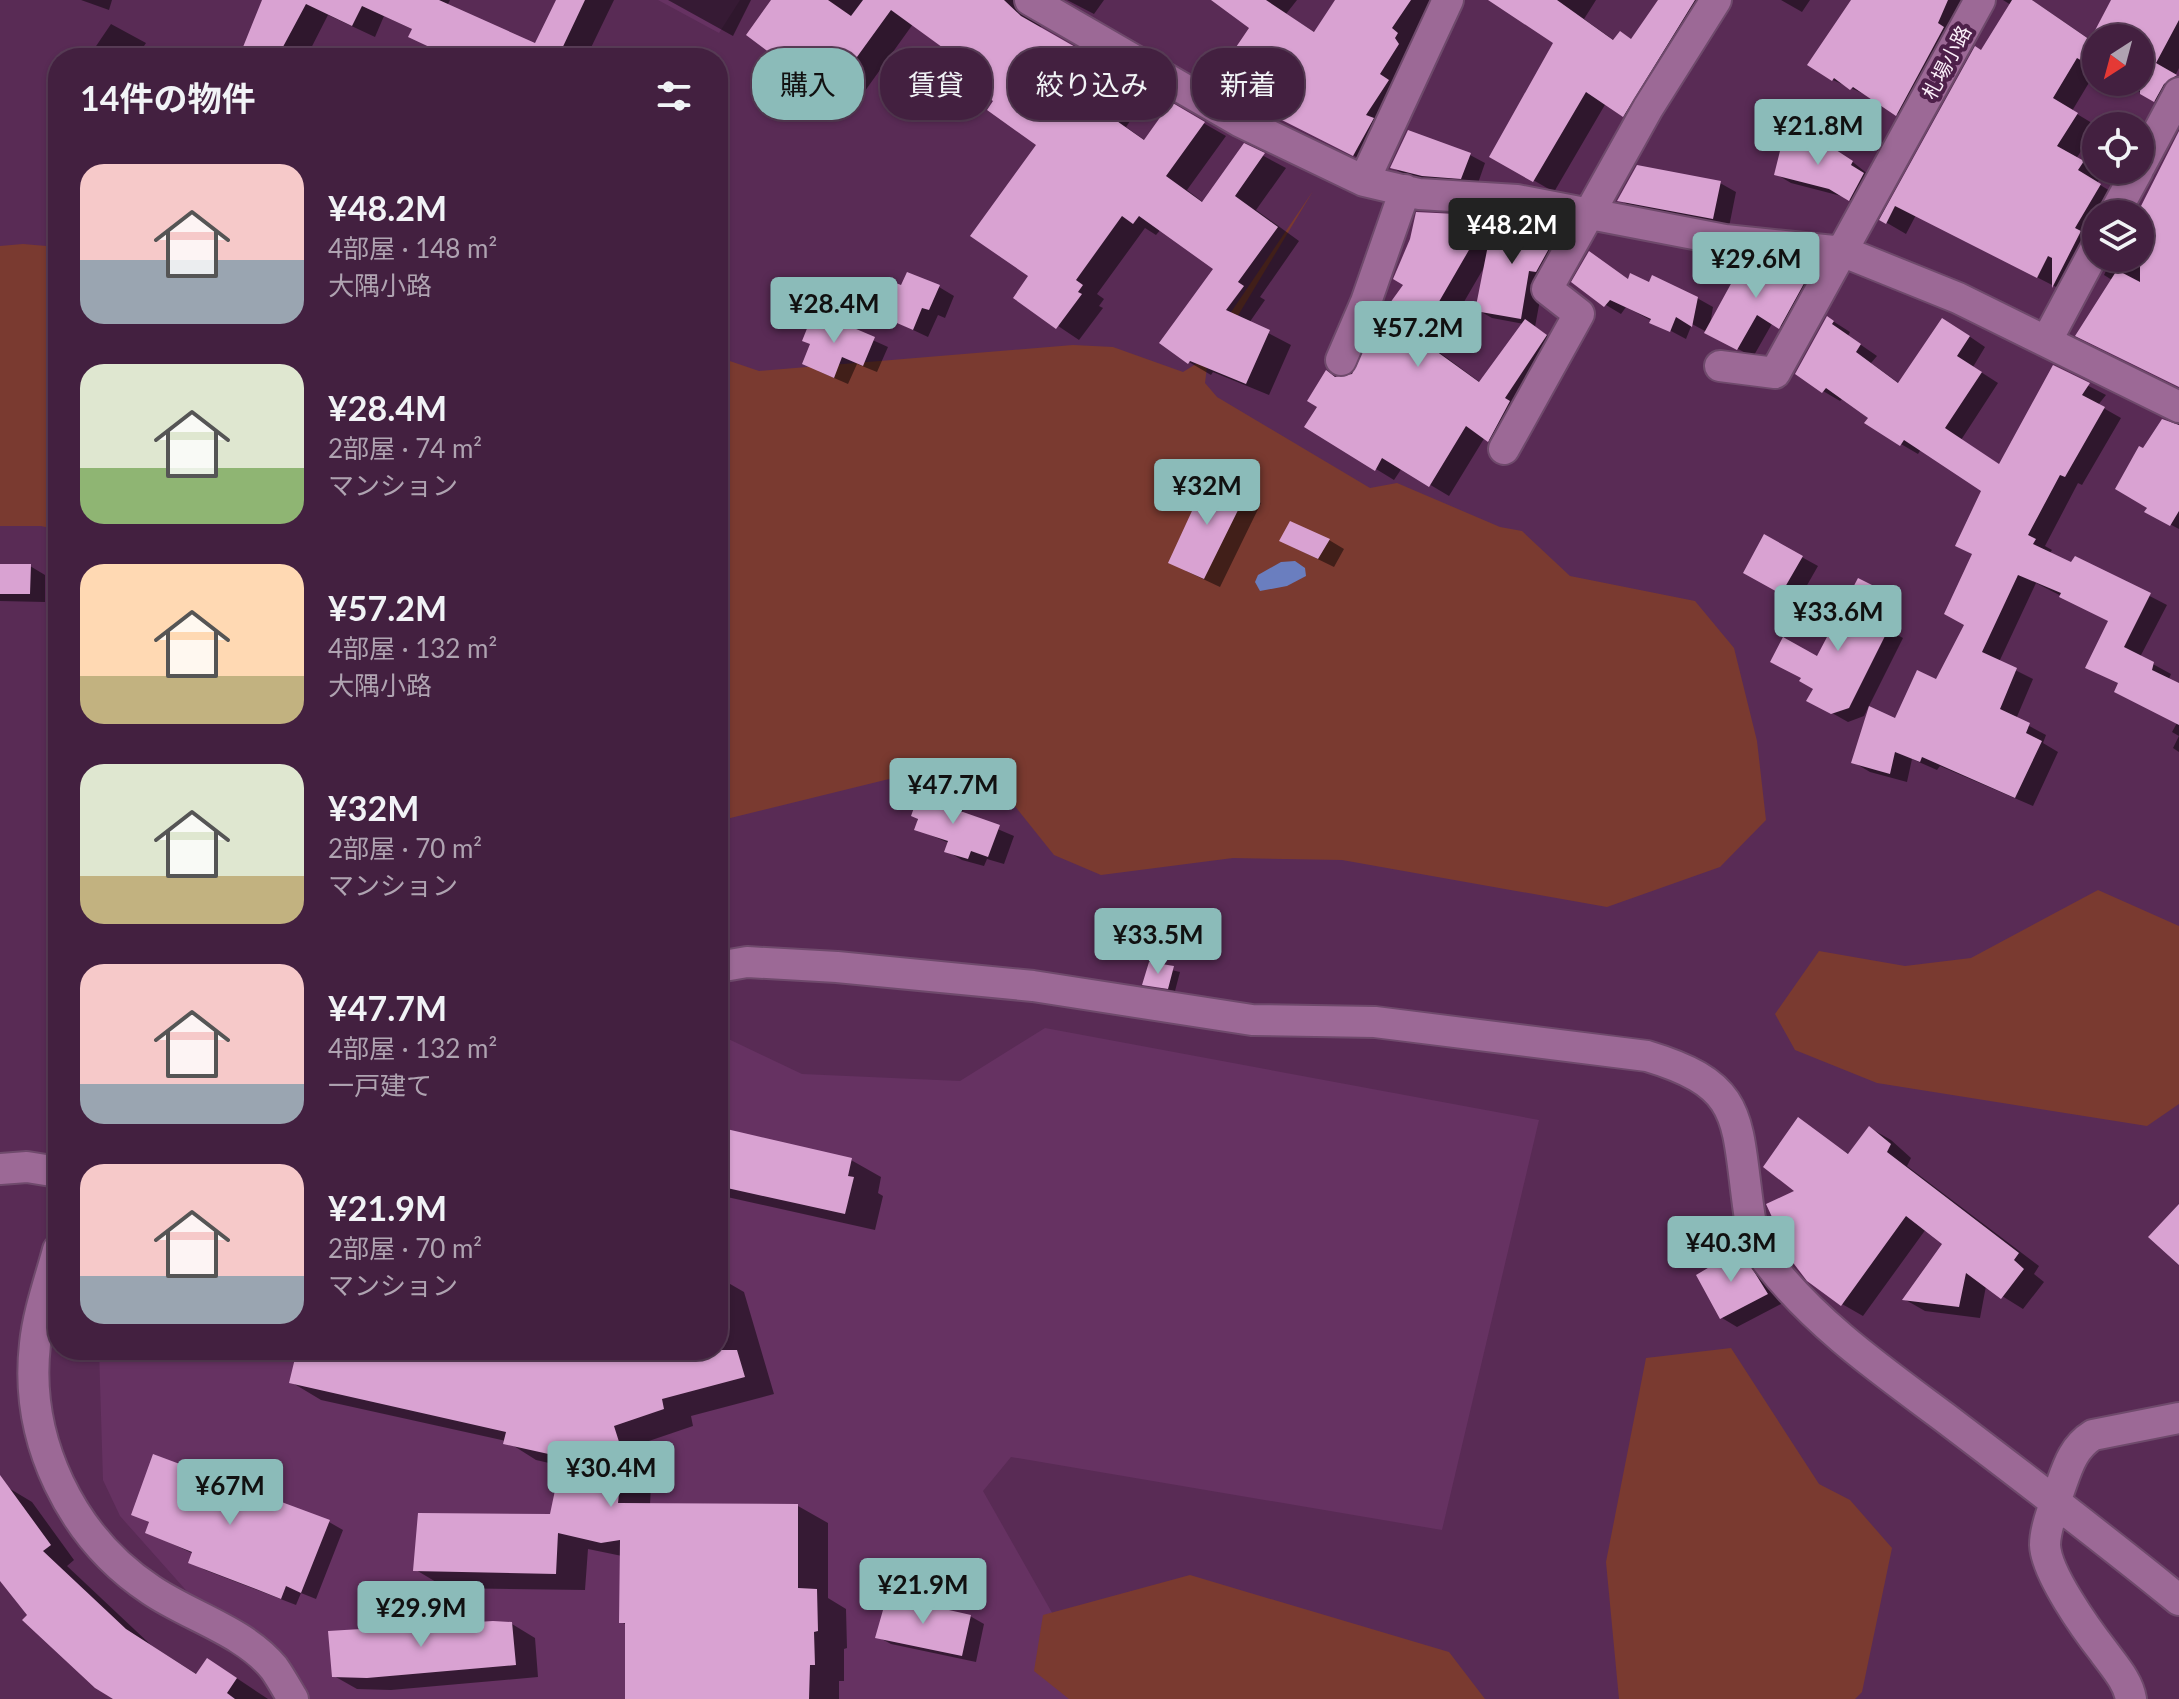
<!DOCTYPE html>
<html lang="ja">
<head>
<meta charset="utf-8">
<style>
  :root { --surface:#432040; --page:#4a2847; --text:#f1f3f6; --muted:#afa3b1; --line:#5b3e59; --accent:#8bbbb9 }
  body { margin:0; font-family:Lato,"Noto Sans JP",sans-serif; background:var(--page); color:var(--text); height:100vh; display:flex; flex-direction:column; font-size:30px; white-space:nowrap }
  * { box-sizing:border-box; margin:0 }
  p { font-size:26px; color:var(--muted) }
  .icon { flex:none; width:44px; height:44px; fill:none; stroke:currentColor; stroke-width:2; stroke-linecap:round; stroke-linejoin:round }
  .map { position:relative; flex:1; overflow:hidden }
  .side { position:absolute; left:48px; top:48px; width:680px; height:1312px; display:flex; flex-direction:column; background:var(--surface); border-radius:32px; box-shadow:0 2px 6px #0004,0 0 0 2px var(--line) }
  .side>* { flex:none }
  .top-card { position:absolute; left:752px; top:48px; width:760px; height:72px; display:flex; gap:16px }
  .needle { width:52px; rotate:216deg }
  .fabs { position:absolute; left:2082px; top:24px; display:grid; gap:16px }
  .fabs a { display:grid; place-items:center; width:72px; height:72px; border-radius:50%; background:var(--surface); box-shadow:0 2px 6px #0004,0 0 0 2px var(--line); font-size:40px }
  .price { position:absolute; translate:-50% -68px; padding:0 18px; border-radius:8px; background:var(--accent); color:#111; font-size:26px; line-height:52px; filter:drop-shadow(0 2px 4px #0008) }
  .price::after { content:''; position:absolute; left:50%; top:48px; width:24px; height:18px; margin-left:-12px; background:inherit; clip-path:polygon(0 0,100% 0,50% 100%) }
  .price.on { background:#222; color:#fff }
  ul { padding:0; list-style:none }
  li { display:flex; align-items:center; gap:24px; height:200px; padding:0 32px }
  li span { display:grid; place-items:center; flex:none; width:224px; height:160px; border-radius:24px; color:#555 }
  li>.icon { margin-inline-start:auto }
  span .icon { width:96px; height:96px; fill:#fffc; stroke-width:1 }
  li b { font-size:34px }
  h2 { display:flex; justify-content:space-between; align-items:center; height:96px; padding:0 32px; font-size:34px }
  .pill { padding:0 28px; border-radius:32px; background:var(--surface); box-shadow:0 2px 6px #0004,0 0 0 2px var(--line); font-size:28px; line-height:72px }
  .pill.on { background:var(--accent); color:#111 }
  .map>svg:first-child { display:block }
  .built { fill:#663262 }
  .green { fill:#7a3a30 }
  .water { fill:#6a7ebf }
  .shadow { fill:#0007; fill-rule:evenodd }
  .building { fill:#d9a2d2 }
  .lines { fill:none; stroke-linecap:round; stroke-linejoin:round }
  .minor-casing { stroke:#6f4a6c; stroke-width:34 }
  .minor { stroke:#9c6996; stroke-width:30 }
  .labels { text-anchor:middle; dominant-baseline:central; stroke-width:8; stroke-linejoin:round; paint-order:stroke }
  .street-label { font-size:20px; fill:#fcf0fa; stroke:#4e204a }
</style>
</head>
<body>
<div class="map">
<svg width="2179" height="1699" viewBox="0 0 2179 1699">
  <rect width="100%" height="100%" fill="#592b55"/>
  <!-- built -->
  <path class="built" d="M658 0H740L719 33Z
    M1045 1028 1539 1120 1442 1530 1011 1457 983 1491 1081 1664 1090 1699H305L192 1597 120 1516 103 1480 99 1350H718V1034L802 1074 960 1081Z"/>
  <!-- green -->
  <path class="green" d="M1313 191 1207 367 1205 383 1217 397 1370 488 1397 483 1500 527 1522 531 1570 576 1695 601 1734 648 1757 741 1766 820 1720 867 1607 907 1342 860 1233 858 1101 875 1054 855 1014 805 950 764 718 821V357L759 371 1073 345 1113 347 1183 372 1196 364Z
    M23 244 58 247V530L41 526H0V246Z
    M2098 890 2179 926V1104L2147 1126 1877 1083 1795 1050 1775 1014 1819 951 1905 966 1971 958Z
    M1731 1348 1819 1484 1850 1500 1892 1548 1862 1692 1855 1699H1619L1606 1562 1646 1358Z
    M1190 1575 1449 1652 1485 1699H1069L1034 1671 1043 1615Z"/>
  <!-- water -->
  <path class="water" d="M1295 561 1305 568 1306 576 1287 586 1260 591 1255 582 1258 575 1281 562Z"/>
  <!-- shadow -->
  <path class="shadow" d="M81 0H112L109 10Z
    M264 0H450L447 6 536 46 558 0H614L586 58H452L411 36 414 30 384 16 375 37 328 15 306 58H255Z
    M668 0H751L733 36Z
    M773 0H1041L1034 13 1043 31 1147 96 1126 127 1146 141 1172 105 1226 136 1187 190 1204 203 1245 146 1286 168 1256 210 1299 241 1260 297 1265 300 1249 323 1291 345 1269 395 1213 372 1211 375 1189 362 1215 268 1161 229 1156 235 1145 228 1097 294 1104 299 1099 306 1103 308 1079 340 1015 297 1031 276 1038 145 949 50 913 24 852 109 748 35Z
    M1067 0H1104L1094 14Z
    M1215 0H1297L1286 14 1316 33 1338 0H1438L1411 41 1417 46 1374 166 1233 94 1252 28Z
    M1492 0H1596L1584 19 1615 41 1632 40 1660 0H1723L1643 126 1606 103 1554 192 1491 156 1556 43Z
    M1781 0H1810L1802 12Z
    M1854 0H1973L1916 126 1873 98 1833 80Z
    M2003 0H2032L2092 41 2114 0H2179V68L2175 76 2179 79 2170 109 2122 82H2140V38H2096V71L2072 111 2097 126 2076 159 2103 174 2097 183 2120 197 2110 214H2096V237L2085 274 2069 266 2058 288 1916 215 1906 234 1882 220 2011 5Z
    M111 24 146 43 136 58H88Z
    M2179 137V386L2112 280 2104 275 2112 258H2140V214Z
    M1470 155 1485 163 1477 186 1439 184 1409 177 1393 168Z
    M1849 159 1879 183 1865 209 1845 197 1791 183 1776 174Z
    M1720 183 1736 192 1729 227 1635 209 1620 200Z
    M1418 214 1457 216 1493 231 1520 232 1522 221 1560 229 1575 237 1544 278 1535 327 1565 347 1507 451 1485 437 1449 496 1402 468 1394 480 1376 469 1320 407 1327 372 1342 380 1359 368 1406 285ZM1486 264 1478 310 1492 318 1524 324 1481 383 1436 350Z
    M1590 253 1629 280 1697 298 1713 307 1710 325 1745 263 1811 271 1825 279 1795 335 1773 322 1753 357 1692 324 1686 339 1626 307 1621 314 1606 305Z
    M939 287 954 296 945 318 938 315 928 337 877 313 902 288Z
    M815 314 888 347 877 372 857 364 848 384 818 371 812 344Z
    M1828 318 1850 332 1848 336 1877 356 1871 363 1900 384 1960 330 1985 347 1973 367 1998 383 1961 440 2000 466 2054 368 2106 395 2098 405 2121 418 2082 485 2078 483 2045 546 2052 550 2049 554 2072 565 2076 558 2167 605 2140 657 2171 674 2169 679 2179 684V736L2172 732 2177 723 2120 684 2110 621 2036 583 1999 662 2033 679 2016 719 2046 735 2043 743 2058 752 2033 806 1940 766 1937 770 1912 759 1907 782 1870 772 1853 762 1937 681 1966 625 1984 490 1921 449 1918 454 1901 444 1843 398 1840 401 1823 391Z
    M2163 421 2179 424V529L2147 512 2144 451Z
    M1246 494 1261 503 1220 587 1186 571Z
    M1765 537 1818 566 1798 601 1745 572Z
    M1329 540 1344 549 1334 567 1297 549Z
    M0 566H30L45 575V602L0 601Z
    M1879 591 1894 599 1883 627 1903 638 1864 716 1848 722 1809 700 1816 688 1803 678Z
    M2179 736V752L2173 748Z
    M922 790 964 808 962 814 1014 836 1004 864 987 859 984 866 962 860 947 851 949 843 916 829Z
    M1150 965 1180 972 1175 991 1144 984Z
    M1799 1120 1850 1155 1870 1128 1891 1140 1911 1158 1907 1166 2039 1266 2034 1274 2044 1282 2023 1309 1986 1286 1980 1318 1925 1311 1904 1299 1945 1244 1926 1229 1863 1316 1842 1304 1780 1229 1798 1191Z
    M718 1129 851 1160 881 1177 878 1193 883 1196 875 1230 718 1195Z
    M1740 1252 1755 1261 1783 1303 1737 1327 1722 1318Z
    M718 1277 744 1292 774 1394 691 1416 693 1426 643 1443 650 1465 646 1467 651 1485 650 1505 798 1506 828 1523V1598L846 1609 847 1648 844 1649V1681H839V1699H627V1625L621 1622 622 1556 588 1549 585 1590 446 1588 416 1570 551 1516 562 1466 536 1460 506 1441 321 1400 291 1382 299 1350H431L467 1358 469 1350H718Z
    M0 1487H7L32 1502 74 1560 67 1566 152 1646 198 1675H232L268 1699H117L30 1615 0 1578Z
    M133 1514 329 1522 343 1530 316 1599 301 1593 296 1605 205 1570 191 1562 194 1554 147 1532 150 1523Z
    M970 1616 984 1624 976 1662 891 1644 878 1637Z
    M512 1624 535 1638 538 1677 391 1690 357 1689 334 1676Z"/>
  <!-- building -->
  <path class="building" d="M262 0H439L535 43 556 0H585L559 55 565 58H453L408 37 412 29 362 6 352 26 306 4 277 58H254L241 52Z
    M771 0H828L851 16 863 0H1004L1021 16 1084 52 1126 82 1104 112 1144 140 1171 102 1205 122 1166 176 1202 202 1244 143 1265 153 1235 196 1278 227 1238 282 1244 286 1226 310 1270 330 1246 384 1190 361 1188 364 1159 343 1213 269 1139 216 1133 224 1122 216 1076 280 1083 285 1078 292 1082 294 1056 329 1013 298 1028 276 970 236 1036 145 987 110 993 101 938 62 946 50 891 10 828 97 746 35Z
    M1211 0H1266L1314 32 1335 0H1411L1392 28 1398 33 1395 38 1399 44 1380 74 1389 80 1366 115 1374 118 1353 156 1211 84 1249 28Z
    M1488 0H1557L1613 40 1620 31 1631 39 1658 0H1695L1623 117 1586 92 1533 182 1489 157 1553 43Z
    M1851 0H1948L1938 23 1944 27 1896 116 1853 87 1850 90 1834 78 1832 81 1807 65Z
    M2012 0H2032L2096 44V69L2077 58 2053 98 2078 113 2057 146 2084 161 2078 170 2101 184 2075 228 2081 231 2052 288V258L2048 256 2037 278 1895 206 1886 224 1879 220 1975 46 1981 50Z
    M2111 0H2179V20L2156 63 2177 75 2164 84 2154 102 2140 94V38H2091Z
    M1408 130 1471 153 1461 179 1422 176 1390 168Z
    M2179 131V387L2075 336 2117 270 2140 282V208Z
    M1784 135 1833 148 1853 161 1851 165 1864 173 1849 201 1829 189 1774 175Z
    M1637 165 1721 181 1713 219 1617 201Z
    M1416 212 1457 214 1456 219 1484 224 1418 338 1479 382 1525 319 1547 335 1505 398 1510 401 1488 442 1466 426 1429 487 1382 458 1375 471 1304 427 1317 407 1307 401 1326 370 1335 377 1352 374 1377 321 1403 285 1393 279 1410 239Z
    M1520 219 1561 227 1536 272 1529 271 1521 319 1475 311 1492 225 1518 230Z
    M1589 251 1628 279 1630 273 1649 282 1652 275 1698 297 1692 327 1676 317 1670 332 1649 323 1651 319 1610 300 1604 307 1571 282Z
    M1744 260 1812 269 1779 329 1757 315 1737 350 1704 333Z
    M907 272 940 285 929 310 922 308 913 330 874 313 888 280 901 285Z
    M814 311 875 337 863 366 842 357 834 378 802 364 810 344 802 341Z
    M1827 316 1834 321 1832 324 1861 344 1856 352 1898 383 1942 318 1970 336 1957 356 1982 372 1945 428 1999 464 2053 365 2090 383 2082 395 2105 407 2065 477 2060 475 2028 535 2036 539 2033 544 2071 562 2075 556 2151 593 2124 647 2154 662 2152 670 2179 683V725L2114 692 2118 683 2085 668 2108 621 2059 597 2061 593 2018 575 1982 652 2017 668 2000 709 2030 723 2026 733 2042 741 2015 798 1922 757 1920 762 1895 752 1890 774 1851 763 1869 706 1895 718 1917 670 1936 679 1964 625 1944 614 1972 554 1955 546 1981 491 1904 440 1900 446 1864 423 1868 418 1826 388 1822 393 1795 374Z
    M2162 419 2179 425V511L2170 526 2144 512 2147 508 2115 489 2139 446 2143 448Z
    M1209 474 1247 492 1204 579 1168 563Z
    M1290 521 1330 539 1318 559 1279 541Z
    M1764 534 1803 556 1781 594 1743 573Z
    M0 564H31L30 594H0Z
    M1858 578 1880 589 1869 617 1889 628 1849 708 1831 714 1806 701 1813 689 1799 681 1801 678 1770 662 1783 637 1817 656Z
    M921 788 949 797 946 806 1000 825 988 857 971 851 968 859 944 852 948 841 914 830 918 819 911 816Z
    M1149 962 1174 966 1168 989 1142 985Z
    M1798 1117 1848 1154 1869 1126 1891 1144 1887 1152 2019 1253 2014 1260 2024 1269 2001 1299 1966 1273 1959 1307 1902 1300 1942 1244 1906 1216 1841 1306 1807 1281 1775 1239 1771 1231 1777 1228 1766 1204 1794 1191 1763 1167Z
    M718 1127 852 1158 848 1176 854 1177 845 1214 718 1186Z
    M2179 1204V1265L2148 1237Z
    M1740 1249 1768 1294 1720 1319 1696 1275Z
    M297 1350H440L466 1356 467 1350H737L745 1377 662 1399 664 1409 614 1426 621 1448 617 1449 622 1466 618 1503 798 1504V1588L817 1589 818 1631 814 1632 815 1665H810L809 1699H625V1623H619L620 1540 601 1543 558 1533 556 1574 413 1571 418 1513 550 1514 562 1457 503 1444 506 1432 289 1383Z
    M153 1454 330 1520 301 1593 286 1586 281 1599 256 1589 188 1563 192 1552 145 1533 149 1522 131 1515Z
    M0 1475 51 1545 43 1551 126 1629 196 1674 207 1658 237 1678 227 1693 235 1699H113L95 1688 22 1620 27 1615 0 1581Z
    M887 1596 971 1615 962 1656 875 1638Z
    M493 1621 512 1622 516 1665 367 1678 332 1677 328 1631Z"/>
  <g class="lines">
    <defs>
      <path id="minor" d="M1030 0 1241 122 1364 181 1419 194 1517 200 1725 240 1844 252 1958 298 2179 407
        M2140 166 2179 93
        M1364 181 1448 0
        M2114 214 2138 170
        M2047 340 2096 248
        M1341 360 1366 302 1405 190
        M1720 366 1775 373 1980 0
        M1504 449 1579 314 1547 289 1648 108 1716 0
        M718 967 747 962 837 967 1033 986 1252 1020 1375 1022 1647 1056C1743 1085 1736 1116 1748 1205 1751 1228 1753 1242 1767 1261 1815 1324 1881 1370 1944 1417 2023 1477 2102 1537 2179 1600
        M0 1169 27 1167 58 1172
        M58 1250C50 1280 38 1313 35 1344 24 1440 71 1537 151 1590 189 1616 244 1631 274 1668 281 1678 287 1689 293 1699
        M2131 1699C2128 1681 2114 1666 2104 1652 2086 1629 2046 1573 2045 1545 2045 1528 2054 1507 2059 1491 2067 1469 2072 1448 2093 1435L2179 1418"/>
    </defs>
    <!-- minor casing -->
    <use href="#minor" class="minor-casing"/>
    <!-- minor -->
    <use href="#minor" class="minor"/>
  </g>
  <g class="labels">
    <!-- street labels -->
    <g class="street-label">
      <text transform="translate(1946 62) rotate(-62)">札場小路</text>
    </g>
  </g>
</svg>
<div class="fabs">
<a><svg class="needle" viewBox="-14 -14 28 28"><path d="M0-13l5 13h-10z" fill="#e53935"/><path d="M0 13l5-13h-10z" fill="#afa3b1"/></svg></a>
<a><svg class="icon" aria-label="locate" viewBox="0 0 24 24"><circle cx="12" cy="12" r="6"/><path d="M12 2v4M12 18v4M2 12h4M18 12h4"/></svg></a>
<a><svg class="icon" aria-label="layers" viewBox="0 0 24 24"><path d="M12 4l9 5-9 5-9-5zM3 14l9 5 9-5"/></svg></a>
</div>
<b class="price" style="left:1818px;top:167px">¥21.8M</b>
<b class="price on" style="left:1512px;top:266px">¥48.2M</b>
<b class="price" style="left:1756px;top:300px">¥29.6M</b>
<b class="price" style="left:834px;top:345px">¥28.4M</b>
<b class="price" style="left:1418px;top:369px">¥57.2M</b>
<b class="price" style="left:1207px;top:527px">¥32M</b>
<b class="price" style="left:1838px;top:653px">¥33.6M</b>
<b class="price" style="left:953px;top:826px">¥47.7M</b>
<b class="price" style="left:1158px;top:976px">¥33.5M</b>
<b class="price" style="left:1731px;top:1284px">¥40.3M</b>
<b class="price" style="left:611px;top:1509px">¥30.4M</b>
<b class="price" style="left:230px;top:1527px">¥67M</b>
<b class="price" style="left:923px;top:1626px">¥21.9M</b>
<b class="price" style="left:421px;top:1649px">¥29.9M</b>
<div class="top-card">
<a class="pill on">購入</a>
<a class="pill">賃貸</a>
<a class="pill">絞り込み</a>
<a class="pill">新着</a>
</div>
<section class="side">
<h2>14件の物件<svg class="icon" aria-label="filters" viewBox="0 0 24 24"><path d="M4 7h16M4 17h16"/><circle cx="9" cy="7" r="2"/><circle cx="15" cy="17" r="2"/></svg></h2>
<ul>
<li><span style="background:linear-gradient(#f6c9c9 60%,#9aa5b1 0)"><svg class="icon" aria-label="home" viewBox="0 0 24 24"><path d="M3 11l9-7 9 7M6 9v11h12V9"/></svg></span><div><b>¥48.2M</b><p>4部屋 · 148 m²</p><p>大隅小路</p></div></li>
<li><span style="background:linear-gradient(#dfe7d0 65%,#8fb573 0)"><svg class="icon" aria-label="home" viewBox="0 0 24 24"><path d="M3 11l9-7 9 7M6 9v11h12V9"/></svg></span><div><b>¥28.4M</b><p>2部屋 · 74 m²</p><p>マンション</p></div></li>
<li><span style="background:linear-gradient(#ffd9b3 70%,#c2b280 0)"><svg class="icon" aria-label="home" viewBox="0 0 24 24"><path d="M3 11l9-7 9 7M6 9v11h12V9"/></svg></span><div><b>¥57.2M</b><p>4部屋 · 132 m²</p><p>大隅小路</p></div></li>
<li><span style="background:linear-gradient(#dfe7d0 70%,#c2b280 0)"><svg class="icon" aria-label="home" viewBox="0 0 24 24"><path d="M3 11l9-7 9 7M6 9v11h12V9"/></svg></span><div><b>¥32M</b><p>2部屋 · 70 m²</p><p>マンション</p></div></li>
<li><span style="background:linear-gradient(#f6c9c9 75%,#9aa5b1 0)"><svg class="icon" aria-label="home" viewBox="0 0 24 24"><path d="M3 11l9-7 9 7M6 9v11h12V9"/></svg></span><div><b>¥47.7M</b><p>4部屋 · 132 m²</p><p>一戸建て</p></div></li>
<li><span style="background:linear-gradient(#f6c9c9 70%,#9aa5b1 0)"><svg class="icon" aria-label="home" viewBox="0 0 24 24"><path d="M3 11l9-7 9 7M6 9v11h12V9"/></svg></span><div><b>¥21.9M</b><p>2部屋 · 70 m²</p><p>マンション</p></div></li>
</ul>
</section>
</div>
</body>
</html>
